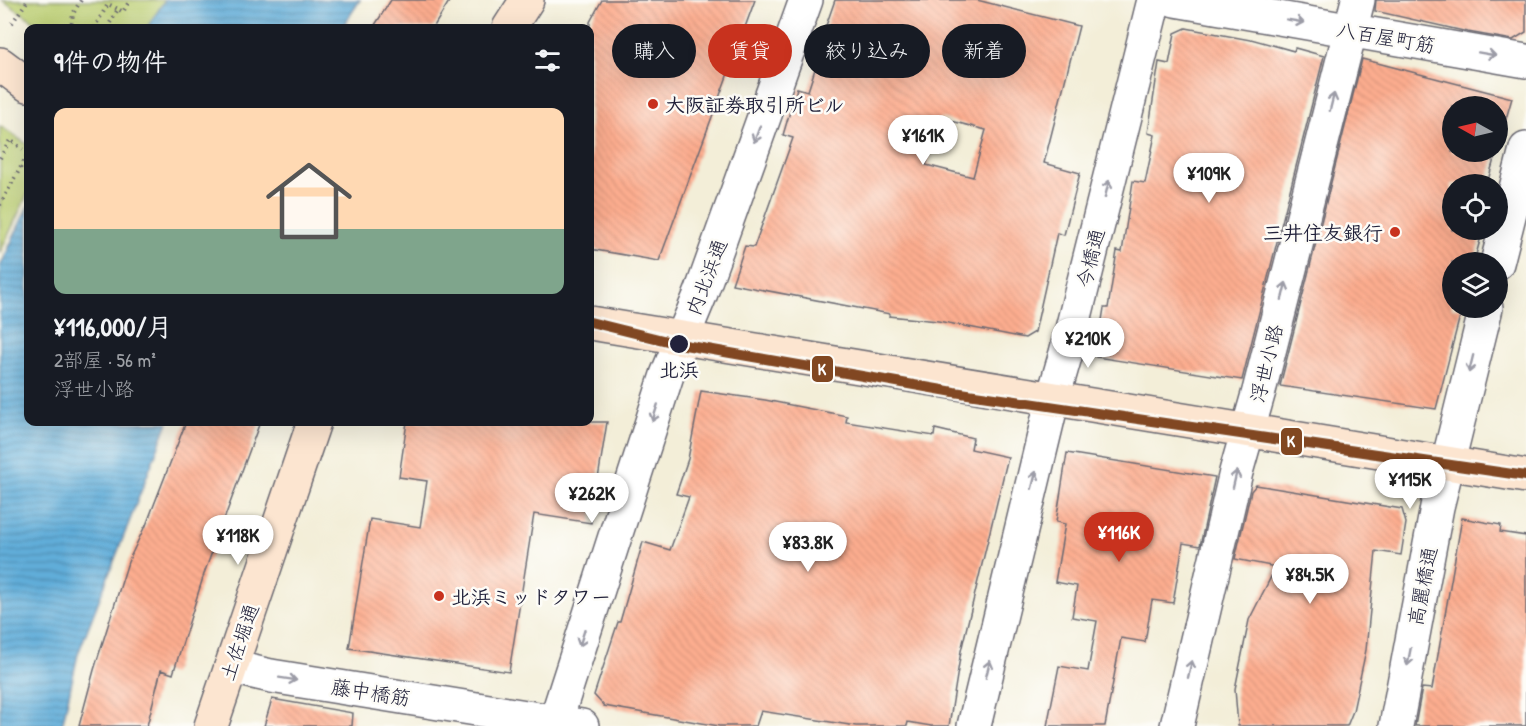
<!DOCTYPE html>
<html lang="ja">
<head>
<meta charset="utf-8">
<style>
  :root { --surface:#171b24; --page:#20242c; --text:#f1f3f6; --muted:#9ea1a6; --accent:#c8321e }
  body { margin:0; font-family:"Patrick Hand","Klee One",sans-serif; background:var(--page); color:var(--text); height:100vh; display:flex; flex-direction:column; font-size:22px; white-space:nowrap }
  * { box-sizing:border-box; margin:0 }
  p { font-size:20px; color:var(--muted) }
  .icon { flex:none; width:33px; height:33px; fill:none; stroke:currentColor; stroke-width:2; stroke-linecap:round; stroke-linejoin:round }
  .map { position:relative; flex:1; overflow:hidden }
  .panel { position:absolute; left:24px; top:24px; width:570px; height:402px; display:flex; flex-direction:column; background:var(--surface); border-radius:12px; box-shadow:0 6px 24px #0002 }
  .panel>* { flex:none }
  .guide { position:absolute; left:612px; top:24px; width:570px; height:54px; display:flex; gap:12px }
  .needle { width:39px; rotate:278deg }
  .buttons { position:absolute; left:1442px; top:96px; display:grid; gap:12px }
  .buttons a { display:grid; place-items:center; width:66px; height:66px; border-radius:50%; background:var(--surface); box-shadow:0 6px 24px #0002; font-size:30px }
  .price { position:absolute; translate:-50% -51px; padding:0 14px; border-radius:21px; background:#fff; color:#222; font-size:20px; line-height:39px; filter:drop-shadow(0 2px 3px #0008) }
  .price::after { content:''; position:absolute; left:50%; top:36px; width:18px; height:14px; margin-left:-9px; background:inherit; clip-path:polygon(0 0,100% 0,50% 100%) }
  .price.on { background:var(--accent); color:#fff }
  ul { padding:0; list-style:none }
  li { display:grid; align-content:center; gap:12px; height:318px; padding:0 30px }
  li span { display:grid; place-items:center; height:186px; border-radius:12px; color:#555 }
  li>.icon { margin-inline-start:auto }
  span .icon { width:108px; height:108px; fill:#fffc; stroke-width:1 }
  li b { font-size:26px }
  h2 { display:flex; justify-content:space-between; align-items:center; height:72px; padding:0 30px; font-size:26px }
  .chip { padding:0 21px; border-radius:27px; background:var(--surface); box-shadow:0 6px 24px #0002; font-size:21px; line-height:54px }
  .chip.on { background:var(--accent); color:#fff }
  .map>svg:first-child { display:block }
  .green { fill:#bacd70; stroke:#6e7856; stroke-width:1.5 }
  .water { fill:url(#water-rules); stroke:#41688a; stroke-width:1.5 }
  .building { fill:url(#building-back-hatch); fill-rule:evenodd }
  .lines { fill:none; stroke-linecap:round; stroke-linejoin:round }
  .street-casing { stroke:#6b6972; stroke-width:36 }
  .secondary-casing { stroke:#6b6972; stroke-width:36 }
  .path { stroke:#6b6972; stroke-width:4; stroke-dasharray:1.5 4.5; stroke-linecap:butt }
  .street { stroke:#fff; stroke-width:33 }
  .secondary { stroke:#fce5d0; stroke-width:33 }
  .metro-1-casing { stroke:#fdfcf7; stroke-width:15 }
  .metro-1 { stroke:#814721; stroke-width:10 }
  .oneway { stroke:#9c9ca7 }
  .poi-dot { fill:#c8321e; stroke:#fdfcf7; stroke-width:2 }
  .stop-dot { fill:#22223b; stroke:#fdfcf7; stroke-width:2 }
  .labels { text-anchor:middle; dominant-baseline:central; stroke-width:5; stroke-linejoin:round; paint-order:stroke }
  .street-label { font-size:20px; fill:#22223b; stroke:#fdfcf7 }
  .poi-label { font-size:20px; font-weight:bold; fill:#22223b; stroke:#fdfcf7; text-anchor:start }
  .stop-label { font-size:20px; font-weight:bold; fill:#22223b; stroke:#fdfcf7 }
  .line-badge { stroke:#fdfcf7; stroke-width:2 }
  .badge-label { font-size:16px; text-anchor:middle; font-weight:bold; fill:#fff }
</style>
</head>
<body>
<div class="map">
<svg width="1526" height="726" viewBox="0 0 1526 726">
  <defs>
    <pattern id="water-rules" width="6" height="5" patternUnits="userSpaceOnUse" patternTransform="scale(1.5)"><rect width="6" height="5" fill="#60add9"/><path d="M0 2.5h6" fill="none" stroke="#4f8cb1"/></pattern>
    <pattern id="building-back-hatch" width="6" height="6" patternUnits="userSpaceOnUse" patternTransform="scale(1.5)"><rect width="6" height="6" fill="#fdad8f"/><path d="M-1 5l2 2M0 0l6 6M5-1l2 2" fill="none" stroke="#d9957c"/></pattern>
  </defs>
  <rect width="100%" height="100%" fill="#fdfcf7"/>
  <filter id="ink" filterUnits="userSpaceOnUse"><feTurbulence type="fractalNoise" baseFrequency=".0167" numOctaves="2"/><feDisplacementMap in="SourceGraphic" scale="12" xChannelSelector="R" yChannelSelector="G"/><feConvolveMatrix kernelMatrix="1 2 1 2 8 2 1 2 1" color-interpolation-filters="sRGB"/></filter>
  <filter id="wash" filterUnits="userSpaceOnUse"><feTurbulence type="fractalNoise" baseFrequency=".008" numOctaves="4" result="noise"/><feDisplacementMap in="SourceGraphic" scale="24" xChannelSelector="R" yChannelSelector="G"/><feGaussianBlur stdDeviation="1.35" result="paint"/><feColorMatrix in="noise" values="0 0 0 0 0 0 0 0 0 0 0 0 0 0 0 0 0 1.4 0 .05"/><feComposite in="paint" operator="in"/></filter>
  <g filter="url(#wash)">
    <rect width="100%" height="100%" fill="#f3eed8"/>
    <!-- green -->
    <path class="green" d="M2 0H165L147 28H44Z
      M0 126 28 145V193L0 253Z"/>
    <!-- water -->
    <path class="water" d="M165 0H360L342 28H147Z
      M28 206V422H168L78 654 62 726H0V267Z"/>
    <g id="blocks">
      <!-- building -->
      <path class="building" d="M391 0H450L433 28H373Z
        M602 0H755L659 261 590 249V22Z
        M835 0H977L1079 26 1044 163 1080 173 1064 235 1057 233 1035 332 1025 338 938 321 889 316 890 314 732 284 745 246 754 247 793 138 783 135 797 88 808 91 824 41 821 40ZM940 118 986 130 973 177 926 165Z
        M1376 0H1526V32L1513 40 1468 32 1375 11Z
        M1186 28 1250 40 1251 39 1294 51 1295 48 1324 56 1242 380 1096 357 1104 308H1108L1117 251 1122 252 1133 181 1145 183 1155 135 1148 133 1159 62 1169 64 1175 33Z
        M1362 59 1512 98 1497 150V106H1452V152H1496L1487 184H1452V230H1474L1482 233 1474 262H1452V308H1462L1436 409 1280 386Z
        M701 391 765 400 847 416 846 422 934 436 935 429 973 438 971 449 1008 457 961 651 949 726H931L908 722 907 726H856L761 711 756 726H719L604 706 594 695 618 622H620L643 542 670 550 689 497 676 494 688 459Z
        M186 422H260L205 571 173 674 161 670 147 726H79L94 670 128 562 144 528H145Z
        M407 422H607L591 523 534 514 509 672 349 648 370 519 420 527 427 481 399 477Z
        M1067 453 1215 477 1200 546 1183 543 1173 603 1152 600 1145 642 1121 638 1105 726H1047L1059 666 1088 671 1097 621 1072 617 1077 586 1055 582 1065 524 1056 522Z
        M1256 485 1402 509 1406 523 1401 555 1376 551 1366 650 1353 711 1347 726H1238L1235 689 1249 620 1276 567 1235 559 1251 491Z
        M1462 518 1501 525 1500 532 1526 536V726H1415L1422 688 1432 689Z
        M272 699 353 713 352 726H264Z"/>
    </g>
  </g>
  <g filter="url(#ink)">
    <use href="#blocks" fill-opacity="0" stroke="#6b6972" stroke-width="1.5"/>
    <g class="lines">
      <defs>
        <path id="street" d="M1175 0 1526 61
          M1497 263 1526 149
          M231 667 271 676 582 726
          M554 726 667 375 701 293 806 0
          M974 726 1053 398 1066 353 1154 0
          M1177 726 1236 472 1259 391 1358 0
          M1396 726 1437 507 1486 308"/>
        <path id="secondary" d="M509 28 527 0
          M0 64 28 85
          M590 323 1526 476
          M211 726 314 422"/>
      </defs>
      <!-- street casing -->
      <use href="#street" class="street-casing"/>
      <!-- secondary casing -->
      <use href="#secondary" class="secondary-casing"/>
      <!-- path -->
      <path class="path" d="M12 23 28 0
        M74 28 71 26 73 14 81 0
        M94 28 108 4 118 9
        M107 28 118 9 123 12 130 0
        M0 158 10 140 23 149
        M0 205 28 154"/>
      <!-- street -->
      <use href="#street" class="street"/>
      <!-- secondary -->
      <use href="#secondary" class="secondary"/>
      <defs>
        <path id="metro-1" d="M590 322 679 344 954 392 1526 476"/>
      </defs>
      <!-- metro-1 casing -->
      <use href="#metro-1" class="metro-1-casing"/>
      <!-- metro-1 -->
      <use href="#metro-1" class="metro-1"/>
    </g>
    <!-- one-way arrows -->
    <defs><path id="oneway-shaft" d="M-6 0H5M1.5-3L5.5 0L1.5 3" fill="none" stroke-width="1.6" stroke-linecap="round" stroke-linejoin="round" transform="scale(1.5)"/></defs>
    <g class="oneway">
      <use href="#oneway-shaft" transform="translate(1295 21) rotate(10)"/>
      <use href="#oneway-shaft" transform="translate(1487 54) rotate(10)"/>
      <use href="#oneway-shaft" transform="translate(1332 102) rotate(-76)"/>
      <use href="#oneway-shaft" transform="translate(757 134) rotate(110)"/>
      <use href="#oneway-shaft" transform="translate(1107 189) rotate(-76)"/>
      <use href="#oneway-shaft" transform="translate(1284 291) rotate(-76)"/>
      <use href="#oneway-shaft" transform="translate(1471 364) rotate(104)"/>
      <use href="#oneway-shaft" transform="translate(655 413) rotate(108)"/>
      <use href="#oneway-shaft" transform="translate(1235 479) rotate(-77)"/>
      <use href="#oneway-shaft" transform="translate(1034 480) rotate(-76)"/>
      <use href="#oneway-shaft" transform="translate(582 638) rotate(108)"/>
      <use href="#oneway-shaft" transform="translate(1409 657) rotate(101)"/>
      <use href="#oneway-shaft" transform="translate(988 669) rotate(-76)"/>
      <use href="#oneway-shaft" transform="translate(1190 669) rotate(-77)"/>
      <use href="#oneway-shaft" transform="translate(288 679) rotate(9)"/>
    </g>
  </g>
  <!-- markers -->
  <g class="poi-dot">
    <circle cx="653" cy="104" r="6"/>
    <circle cx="1395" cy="232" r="6"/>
    <circle cx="439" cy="596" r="6"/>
  </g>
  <circle class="stop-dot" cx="679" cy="344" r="10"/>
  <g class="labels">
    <!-- street labels -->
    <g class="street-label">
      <text transform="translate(1386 37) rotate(10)">八百屋町筋</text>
      <text transform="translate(1090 258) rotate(-76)">今橋通</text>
      <text transform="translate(706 277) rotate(-69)">内北浜通</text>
      <text transform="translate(1266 363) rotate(-76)">浮世小路</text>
      <text transform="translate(1422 586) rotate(-79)">高麗橋通</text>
      <text transform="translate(239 642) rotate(-71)">土佐堀通</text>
      <text transform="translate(371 692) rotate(9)">藤中橋筋</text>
    </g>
    <!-- poi labels -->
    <g class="poi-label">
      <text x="665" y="104">大阪証券取引所ビル</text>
      <text x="1383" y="232" text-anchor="end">三井住友銀行</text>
      <text x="451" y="596">北浜ミッドタワー</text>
    </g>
    <!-- stop labels -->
    <g class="stop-label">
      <text x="679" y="369">北浜</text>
    </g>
  </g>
  <g class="line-badge">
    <rect x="811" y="355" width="23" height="28" rx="6" fill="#814721"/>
    <rect x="1280" y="427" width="23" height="29" rx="6" fill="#814721"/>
  </g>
  <g class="badge-label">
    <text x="822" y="375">K</text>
    <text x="1291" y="447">K</text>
  </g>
</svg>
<div class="buttons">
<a><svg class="needle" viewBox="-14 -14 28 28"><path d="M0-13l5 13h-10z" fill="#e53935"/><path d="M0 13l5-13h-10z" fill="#9ea1a6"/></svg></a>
<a><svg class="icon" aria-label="locate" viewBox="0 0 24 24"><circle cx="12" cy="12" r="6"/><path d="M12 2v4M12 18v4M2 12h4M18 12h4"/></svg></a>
<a><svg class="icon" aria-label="layers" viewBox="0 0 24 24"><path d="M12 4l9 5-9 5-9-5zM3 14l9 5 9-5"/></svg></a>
</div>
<b class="price" style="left:923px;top:166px">¥161K</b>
<b class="price" style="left:1209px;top:204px">¥109K</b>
<b class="price" style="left:1088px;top:369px">¥210K</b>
<b class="price" style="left:1410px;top:510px">¥115K</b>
<b class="price" style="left:592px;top:524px">¥262K</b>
<b class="price on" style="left:1119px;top:563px">¥116K</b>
<b class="price" style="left:238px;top:566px">¥118K</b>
<b class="price" style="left:808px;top:573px">¥83.8K</b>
<b class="price" style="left:1310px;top:605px">¥84.5K</b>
<div class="guide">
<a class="chip">購入</a>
<a class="chip on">賃貸</a>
<a class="chip">絞り込み</a>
<a class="chip">新着</a>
</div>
<section class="panel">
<h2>9件の物件<svg class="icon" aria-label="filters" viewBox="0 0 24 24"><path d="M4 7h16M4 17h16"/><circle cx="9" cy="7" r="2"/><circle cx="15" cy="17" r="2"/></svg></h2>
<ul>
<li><span style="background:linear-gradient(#ffd9b3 65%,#7fa58c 0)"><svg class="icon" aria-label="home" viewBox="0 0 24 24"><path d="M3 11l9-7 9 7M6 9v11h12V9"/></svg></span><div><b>¥116,000/月</b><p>2部屋 · 56 m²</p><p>浮世小路</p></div></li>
</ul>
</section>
</div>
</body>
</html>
